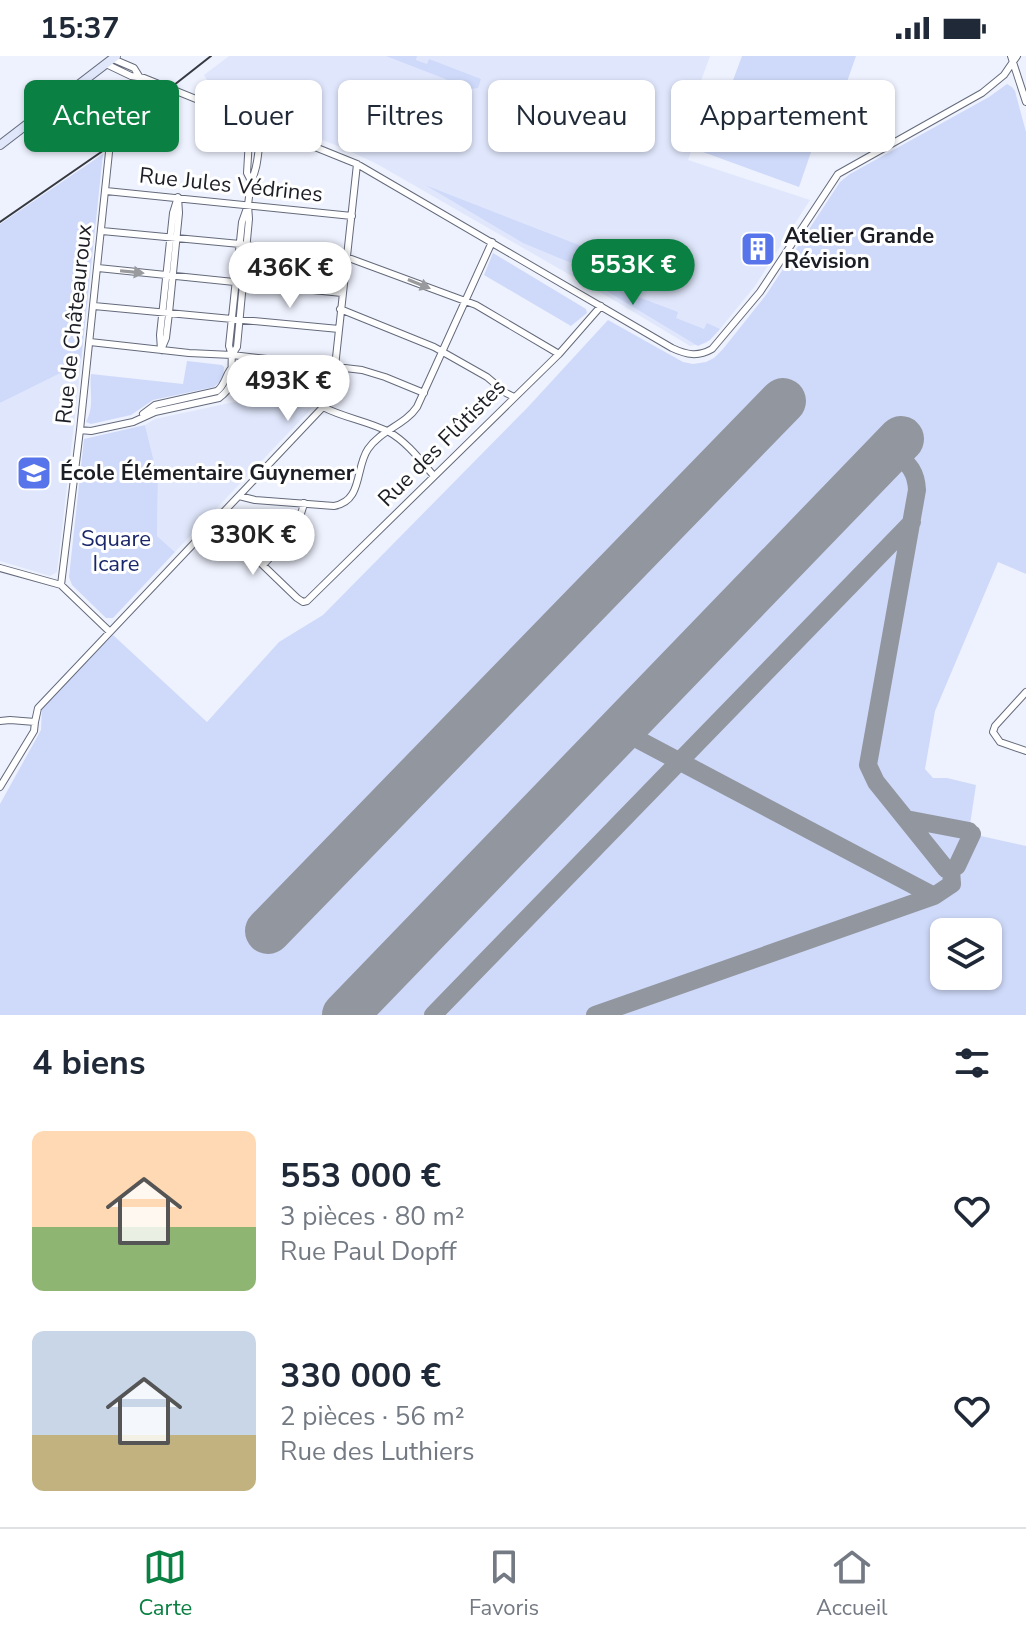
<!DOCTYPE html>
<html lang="fr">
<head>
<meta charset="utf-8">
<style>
  :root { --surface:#fff; --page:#f6f6f7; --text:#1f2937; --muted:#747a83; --line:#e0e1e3; --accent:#0b8043 }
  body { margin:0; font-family:"Nunito Sans",sans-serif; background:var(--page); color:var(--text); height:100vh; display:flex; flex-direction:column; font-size:30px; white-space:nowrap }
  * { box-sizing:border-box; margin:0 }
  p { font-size:26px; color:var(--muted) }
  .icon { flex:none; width:44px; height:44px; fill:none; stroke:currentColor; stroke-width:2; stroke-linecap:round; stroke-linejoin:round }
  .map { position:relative; height:959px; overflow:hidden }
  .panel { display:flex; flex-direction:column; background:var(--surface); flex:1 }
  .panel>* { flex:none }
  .guide { position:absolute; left:24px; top:24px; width:978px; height:72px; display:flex; gap:16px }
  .controls { position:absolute; left:930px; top:862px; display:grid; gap:16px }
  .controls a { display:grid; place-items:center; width:72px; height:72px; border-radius:12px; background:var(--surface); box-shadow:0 2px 6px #0004; font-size:40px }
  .price { position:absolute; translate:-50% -68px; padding:0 18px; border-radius:28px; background:#fff; color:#222; font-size:26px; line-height:52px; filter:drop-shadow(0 2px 4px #0008) }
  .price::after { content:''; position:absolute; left:50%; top:48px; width:24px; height:18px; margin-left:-12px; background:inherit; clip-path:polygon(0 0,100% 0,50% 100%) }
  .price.current { background:var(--accent); color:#fff }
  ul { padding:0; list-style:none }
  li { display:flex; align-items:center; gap:24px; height:200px; padding:0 32px }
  li span { display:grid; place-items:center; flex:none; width:224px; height:160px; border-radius:12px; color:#555 }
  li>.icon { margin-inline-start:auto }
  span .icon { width:96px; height:96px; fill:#fffc; stroke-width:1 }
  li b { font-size:34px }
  h2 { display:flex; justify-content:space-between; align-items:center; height:96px; padding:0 32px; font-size:34px }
  .pill { padding:0 28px; border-radius:12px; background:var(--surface); box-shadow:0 2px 6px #0004; font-size:28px; line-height:72px }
  .pill.current { background:var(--accent); color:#fff }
  .status { display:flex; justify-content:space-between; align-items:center; height:56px; padding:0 40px; background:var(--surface); direction:ltr }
  .status svg { height:22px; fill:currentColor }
  .tab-bar { display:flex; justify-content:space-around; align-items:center; height:112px; border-top:2px solid var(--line); background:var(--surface); font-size:22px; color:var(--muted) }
  .tab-bar a { display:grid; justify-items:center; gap:4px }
  .tab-bar .current { color:var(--accent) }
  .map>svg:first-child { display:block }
  .built { fill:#e0e7fc }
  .green { fill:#cfdafa; fill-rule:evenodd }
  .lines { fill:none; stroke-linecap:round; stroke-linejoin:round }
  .taxiway { stroke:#92969f; stroke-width:18 }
  .runway { stroke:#92969f; stroke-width:46 }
  .street-casing { stroke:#646a7b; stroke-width:8 }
  .secondary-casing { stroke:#646a7b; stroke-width:10 }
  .street { stroke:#fff; stroke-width:6 }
  .secondary { stroke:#e0e7fa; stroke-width:8 }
  .tram { stroke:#363940; stroke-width:2 }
  .oneway { fill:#999a9d }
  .labels { text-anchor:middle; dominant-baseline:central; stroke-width:6; stroke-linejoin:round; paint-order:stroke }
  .street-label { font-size:22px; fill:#1c1e25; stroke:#fff }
  .poi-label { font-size:22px; font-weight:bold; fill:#1c1e25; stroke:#fff; text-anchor:start }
  .park-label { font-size:22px; fill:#1a276a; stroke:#fff }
</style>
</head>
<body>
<div class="status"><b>15:37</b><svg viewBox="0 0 49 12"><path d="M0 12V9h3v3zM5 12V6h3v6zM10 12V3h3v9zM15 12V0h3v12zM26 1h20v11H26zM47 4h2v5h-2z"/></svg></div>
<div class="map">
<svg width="1026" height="959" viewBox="0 0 1026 959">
  <rect width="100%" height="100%" fill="#eef2fe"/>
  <!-- built -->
  <path class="built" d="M229 0H710L689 58 702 64 688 104 810 144 755 230 720 273 706 287 690 290 617 246 377 108 343 92 219 44 204 19Z
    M81 307 57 516 50 520 0 505V347Z
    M234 346 312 352 175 496 157 480 158 422 145 369 155 363Z"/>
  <!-- green -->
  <path class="green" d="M386 0H417L416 4 427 8 429 3 481 23 478 32 471 33Z
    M742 0H856L834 63 732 27Z
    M124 28 154 39 115 78Z
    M1007 28 1012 31 1015 35 1026 76V518L998 506 935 655 925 713 933 722H947L976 729 969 775 972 778 1026 790V959H0V748L41 674 42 650 113 579 207 666 279 586 323 559 528 351 608 264 683 306 693 308 706 306 714 302 723 293 766 239 840 126 850 118 989 41ZM944 876H988V920H944Z
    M723 38 819 73 799 131 703 96Z
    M103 98 81 307 0 347V168Z
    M425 129 589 193 581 211 523 187Z
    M493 197 586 253 587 257 571 270 484 219Z
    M580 219 678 256 676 262 704 273 707 267 720 273 710 284 698 290Z
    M187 305 222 309 224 311 223 323 214 331 153 344 131 359 91 368 86 366C95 349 89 336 91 318L183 328Z
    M145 369 158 422 157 480 175 496 113 562H106L72 529 69 521 84 383Z"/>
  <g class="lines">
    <!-- taxiway -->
    <path class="taxiway" d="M891 392C906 407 916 412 917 434L868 709 876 726 946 813 951 814 957 810 972 778
      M620 674 934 840
      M906 763 969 775
      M433 959 912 466
      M595 959 934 840 952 828 951 814"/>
    <!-- runway -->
    <path class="runway" d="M268 875 783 345
      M345 959 901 383"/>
    <defs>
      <path id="street" d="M1011 0 1026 46
        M113 3 134 12 139 20
        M106 8 131 20 144 22 357 108 672 292C687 299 698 301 712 293L760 236 838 118 982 37 1004 19 1017 0
        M250 66 247 117 251 125C260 109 257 88 263 71
        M106 135 352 160
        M178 141 179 157 169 257 166 282 161 294 160 279 173 157Z
        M248 149 242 166 229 290 232 299 237 291 249 163 248 149 251 125
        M102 175 240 188 346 201 476 249 559 298
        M98 212 342 237
        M94 250 339 273
        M340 253 434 291 487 321 506 337 514 341
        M90 286 189 297 232 299 362 314 385 321 424 337
        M323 351C344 362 368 365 389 376 407 386 421 405 434 420
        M143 358 155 349 217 335C225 329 225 321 230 314
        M80 374 91 375 133 366 155 356 219 342C237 329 230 318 232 299
        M239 440 255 444 334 450C363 445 355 412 368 393 381 374 405 369 417 351L492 186
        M216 464 297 542 303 546 307 545 559 298 601 250
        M263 509C282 489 298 475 304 447
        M0 512 61 529 110 576
        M61 529 80 374 113 58
        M1026 636 995 670 993 676 1000 686 1026 695
        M0 665 10 664 35 666 38 652 323 351 331 336 334 320 357 108
        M0 731 34 675 35 666"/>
      <path id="secondary" d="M0 89 116 0"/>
    </defs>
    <!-- street casing -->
    <use href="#street" class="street-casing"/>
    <!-- secondary casing -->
    <use href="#secondary" class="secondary-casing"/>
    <!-- street -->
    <use href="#street" class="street"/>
    <!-- secondary -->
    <use href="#secondary" class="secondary"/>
    <!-- tram -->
    <path class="tram" d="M0 166 120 83 169 33 211 0"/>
  </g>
  <!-- one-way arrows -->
  <defs><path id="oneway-solid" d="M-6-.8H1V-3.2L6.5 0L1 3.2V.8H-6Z" transform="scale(2)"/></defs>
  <g class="oneway">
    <use href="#oneway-solid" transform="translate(132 216) rotate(6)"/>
    <use href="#oneway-solid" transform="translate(419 228) rotate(22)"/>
  </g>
  <!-- icons -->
  <defs>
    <symbol id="building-square" viewBox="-11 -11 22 22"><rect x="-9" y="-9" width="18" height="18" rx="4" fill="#5774ea" stroke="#fff"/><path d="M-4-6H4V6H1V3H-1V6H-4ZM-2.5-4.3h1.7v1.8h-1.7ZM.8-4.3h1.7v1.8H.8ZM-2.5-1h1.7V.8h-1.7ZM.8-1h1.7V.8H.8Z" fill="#fff"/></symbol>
    <symbol id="school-square" viewBox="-11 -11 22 22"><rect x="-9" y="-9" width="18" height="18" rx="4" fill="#5774ea" stroke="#fff"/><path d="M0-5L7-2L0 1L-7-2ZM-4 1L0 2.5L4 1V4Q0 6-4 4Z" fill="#fff"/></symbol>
  </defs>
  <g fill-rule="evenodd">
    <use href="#building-square" x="738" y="173" width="40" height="40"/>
    <use href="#school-square" x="14" y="397" width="40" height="40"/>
  </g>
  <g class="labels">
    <!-- street labels -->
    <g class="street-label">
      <text transform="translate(231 129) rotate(6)">Rue Jules Védrines</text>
      <text transform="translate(74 268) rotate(-84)">Rue de Châteauroux</text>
      <text transform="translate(442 387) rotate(-45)">Rue des Flûtistes</text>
    </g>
    <!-- poi labels -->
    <g class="poi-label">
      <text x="784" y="180">Atelier Grande<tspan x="784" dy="25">Révision</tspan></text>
      <text x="60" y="417">École Élémentaire Guynemer</text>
    </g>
    <!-- park labels -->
    <g class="park-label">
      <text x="116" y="483">Square<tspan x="116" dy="25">Icare</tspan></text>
    </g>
  </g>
</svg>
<div class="controls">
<a><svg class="icon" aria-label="layers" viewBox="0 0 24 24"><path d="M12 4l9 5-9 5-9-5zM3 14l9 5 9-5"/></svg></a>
</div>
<b class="price current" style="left:633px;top:251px">553K €</b>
<b class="price" style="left:290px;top:254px">436K €</b>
<b class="price" style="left:288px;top:367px">493K €</b>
<b class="price" style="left:253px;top:521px">330K €</b>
<div class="guide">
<a class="pill current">Acheter</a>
<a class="pill">Louer</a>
<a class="pill">Filtres</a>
<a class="pill">Nouveau</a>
<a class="pill">Appartement</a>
</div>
</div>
<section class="panel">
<h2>4 biens<svg class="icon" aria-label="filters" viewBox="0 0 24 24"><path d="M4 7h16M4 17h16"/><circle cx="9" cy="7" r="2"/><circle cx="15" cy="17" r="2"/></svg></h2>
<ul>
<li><span style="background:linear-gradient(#ffd9b3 60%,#8fb573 0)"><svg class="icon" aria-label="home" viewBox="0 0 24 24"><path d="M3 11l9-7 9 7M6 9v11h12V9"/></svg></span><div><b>553 000 €</b><p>3 pièces · 80 m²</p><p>Rue Paul Dopff</p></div><svg class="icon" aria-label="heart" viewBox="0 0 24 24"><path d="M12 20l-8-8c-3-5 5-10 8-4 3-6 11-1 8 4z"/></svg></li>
<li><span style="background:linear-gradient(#c9d6e8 65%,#c2b280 0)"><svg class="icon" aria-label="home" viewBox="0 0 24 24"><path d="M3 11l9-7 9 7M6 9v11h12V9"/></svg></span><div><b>330 000 €</b><p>2 pièces · 56 m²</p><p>Rue des Luthiers</p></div><svg class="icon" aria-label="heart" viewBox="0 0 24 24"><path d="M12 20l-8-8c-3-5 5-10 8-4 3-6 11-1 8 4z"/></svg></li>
</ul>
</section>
<nav class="tab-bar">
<a class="current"><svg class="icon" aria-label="map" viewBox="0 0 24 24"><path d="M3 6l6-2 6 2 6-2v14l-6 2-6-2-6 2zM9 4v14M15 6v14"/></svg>Carte</a>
<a><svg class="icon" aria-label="saved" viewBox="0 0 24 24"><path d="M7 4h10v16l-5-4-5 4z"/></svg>Favoris</a>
<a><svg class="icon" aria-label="home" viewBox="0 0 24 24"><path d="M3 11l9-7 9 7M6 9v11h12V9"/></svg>Accueil</a>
</nav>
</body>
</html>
